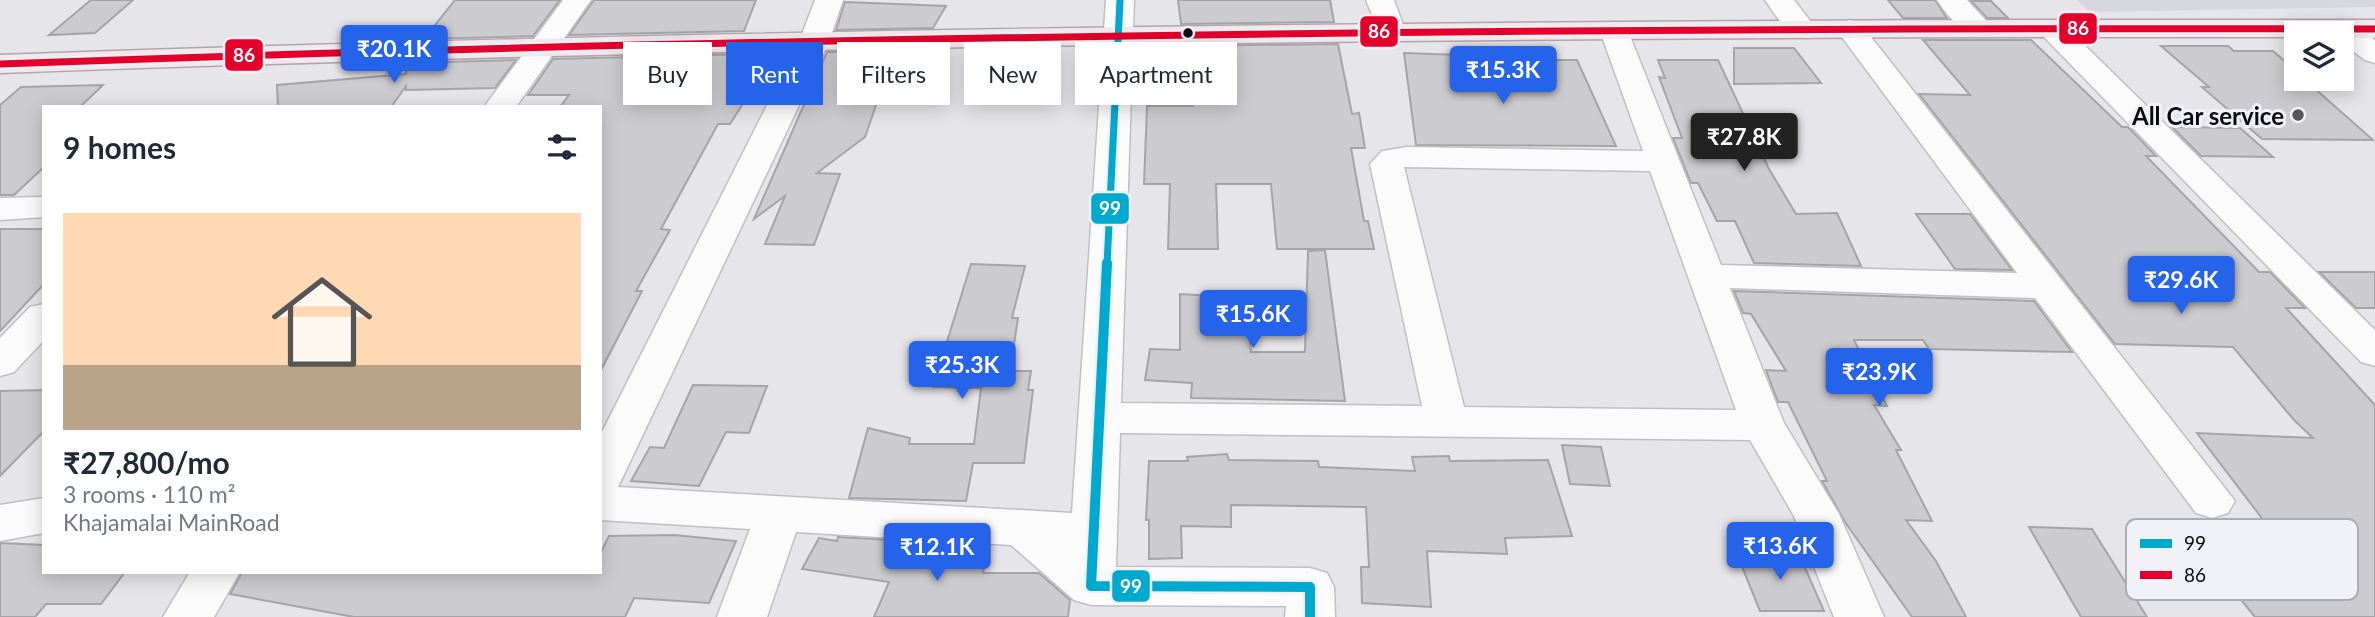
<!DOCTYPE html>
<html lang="en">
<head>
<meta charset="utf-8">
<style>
  :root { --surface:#fff; --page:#f6f6f7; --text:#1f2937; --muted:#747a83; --accent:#2563eb }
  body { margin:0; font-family:Lato,sans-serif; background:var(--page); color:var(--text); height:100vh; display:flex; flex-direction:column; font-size:26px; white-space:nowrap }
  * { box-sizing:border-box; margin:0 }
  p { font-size:23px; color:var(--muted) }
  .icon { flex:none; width:38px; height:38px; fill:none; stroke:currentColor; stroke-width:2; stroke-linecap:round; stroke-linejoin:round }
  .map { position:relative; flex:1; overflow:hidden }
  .panel { position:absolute; left:42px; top:105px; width:560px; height:469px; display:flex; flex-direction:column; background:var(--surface); border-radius:0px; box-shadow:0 4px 18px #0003 }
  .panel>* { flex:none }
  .banner { position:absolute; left:623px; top:42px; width:665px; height:63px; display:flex; gap:14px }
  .tools { position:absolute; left:2284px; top:21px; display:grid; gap:14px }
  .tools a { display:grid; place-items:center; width:70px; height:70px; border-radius:0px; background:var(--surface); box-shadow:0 4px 18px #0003; font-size:35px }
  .price { position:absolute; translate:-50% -60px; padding:0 16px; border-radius:7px; background:var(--accent); color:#fff; font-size:23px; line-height:46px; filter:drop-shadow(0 2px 4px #0008) }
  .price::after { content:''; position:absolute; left:50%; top:42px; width:21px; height:16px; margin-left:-10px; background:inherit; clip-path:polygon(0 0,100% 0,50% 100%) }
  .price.current { background:#222; color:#fff }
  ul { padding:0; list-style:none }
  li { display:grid; align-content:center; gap:14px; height:371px; padding:0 21px }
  li span { display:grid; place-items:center; height:217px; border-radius:0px; color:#555 }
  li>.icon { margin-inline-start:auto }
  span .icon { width:126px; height:126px; fill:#fffc; stroke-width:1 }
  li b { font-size:30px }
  h2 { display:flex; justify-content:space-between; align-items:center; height:84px; padding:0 21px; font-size:30px }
  .tag { padding:0 24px; border-radius:0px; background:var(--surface); box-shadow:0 4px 18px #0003; font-size:24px; line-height:63px }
  .tag.current { background:var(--accent); color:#fff }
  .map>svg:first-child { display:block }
  .built { fill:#d7d7e0 }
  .building { fill:#ccccd0; stroke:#a5a5a8; stroke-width:2 }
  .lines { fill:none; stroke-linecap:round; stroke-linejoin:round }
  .minor-casing { stroke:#c0c0c4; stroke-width:3 }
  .major-casing { stroke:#b1a5ab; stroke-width:3 }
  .minor { fill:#fbfbfc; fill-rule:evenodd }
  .major { fill:#f1e8ec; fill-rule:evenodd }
  .bus-1-far1-casing { stroke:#f1f1f8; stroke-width:11 }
  .bus-1-casing { stroke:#f1f1f8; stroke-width:15 }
  .bus-2-casing { stroke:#f1f1f8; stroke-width:11 }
  .bus-1-far1 { stroke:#00a9ce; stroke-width:7 }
  .bus-1 { stroke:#00a9ce; stroke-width:10 }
  .bus-2 { stroke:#e4002b; stroke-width:7 }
  .bus-dot { fill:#0b0b0d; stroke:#f1f1f8; stroke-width:2.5 }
  .poi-dot { fill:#57575a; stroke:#f1f1f8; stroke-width:2.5 }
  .labels { text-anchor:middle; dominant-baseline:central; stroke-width:6; stroke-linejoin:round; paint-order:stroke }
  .poi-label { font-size:24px; font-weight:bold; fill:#0b0b0d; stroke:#f1f1f8; text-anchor:end }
  .key { fill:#f1f1f8; stroke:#acacb2; stroke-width:2 }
  .key-label { font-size:19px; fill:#0b0b0d }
  .line-badge { stroke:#f1f1f8; stroke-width:2.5 }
  .badge-label { font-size:19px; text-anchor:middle; font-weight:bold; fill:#fff }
</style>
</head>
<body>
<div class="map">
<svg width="2375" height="617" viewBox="0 0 2375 617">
  <rect width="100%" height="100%" fill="#e5e5ea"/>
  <!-- built -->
  <path class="built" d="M2077 0H2375V7L2090 12Z"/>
  <!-- building -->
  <path class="building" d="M91 0H133L95 33 49 35Z
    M455 0H560L533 36 424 39Z
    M594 0H756L744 31 569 35Z
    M1178 0H1330L1334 22 1181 24Z
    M1888 0H1935L1947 18H1903Z
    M1971 1H1991L2008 18H1987Z
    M845 2 946 6 933 28 836 30Z
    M1923 40H2031L2122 127H2128L2156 156H2146L2259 272H2270L2305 308H2286L2375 405V617H2255L2193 541 2277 538 2197 433 2313 438 2294 420 2233 347 2115 344 1919 94 1970 95Z
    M1338 44 1352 114 1359 113 1365 148H1351L1364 221H1368L1374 249H1277L1271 184H1216L1218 249H1168L1170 184H1144L1147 106H1193L1185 46Z
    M2161 46H2228L2234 51H2273L2296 71V79H2304L2373 140 2262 139 2202 87H2209Z
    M1734 48H1794L1821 83 1734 84Z
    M920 51 900 85H883L865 137 817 173 840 174 814 245 765 244 785 196 754 219 827 52Z
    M790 53 766 102H744L730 124H718L661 229 670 230 636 291H642L600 372V107H560L569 95H528L553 59Z
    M1404 53 1461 55 1467 84 1544 66 1541 60H1577L1616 146 1416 145Z
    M516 60 495 88 406 90V86L391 107H278L277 85 406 74V63Z
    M1658 60H1718L1769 169 1796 214 1837 213 1861 266 1754 263 1735 221H1717L1698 183H1691L1673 138H1682L1659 77 1665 78Z
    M103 85 80 107H44V167L14 195H0V105L21 87Z
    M2172 127 2240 128 2273 157 2201 156Z
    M1916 214H1970L2012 270 1955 269Z
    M0 229H44V284L0 331Z
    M1325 250 1345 401 1191 398 1192 383 1145 380 1150 349 1180 350V294L1247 298 1251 352H1305L1308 251Z
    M971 264 1025 266 1012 318H1018L1010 371H1031L1028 390H1033L1024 463H973L966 501 849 498 868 428 910 438 909 444H974L981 388 933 387Z
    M2319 272H2375V308H2356Z
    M1734 291 2034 301 2072 352 1929 349 1923 340H1854L1887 406 1874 405 1901 450H1896L1932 521 1906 520 1936 561 1966 617H1912L1845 522 1822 481H1827L1788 402H1778L1766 370 1786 371 1751 314 1743 313Z
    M693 385 767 386 749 433 726 432 699 486 631 481 650 447 664 448Z
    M44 390V431L0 476V391Z
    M1562 445 1601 447 1610 486 1570 484Z
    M1227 454 1229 460 1318 461 1319 467 1415 471 1412 457 1449 456 1450 461 1548 460 1572 536 1505 538 1507 554 1427 551 1431 607 1362 603 1361 567H1369L1366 507 1231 505V527L1181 526 1182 558 1149 559V520H1146L1149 461H1188L1187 457Z
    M2029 527 2092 529 2147 617H2081Z
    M674 535 736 541 709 603 634 598 625 617H354L230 594 242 572H600V554L609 536Z
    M838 537 909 541 903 561 984 568 983 573H1039L1070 600 1068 617H874L889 582 802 569 819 538 837 541Z
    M0 543 44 545V572H125L101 604H46L35 617H0Z
    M1736 552H1798L1824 611H1760Z"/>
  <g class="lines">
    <defs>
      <path id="minor" d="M563 0H591L516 107H484Z
        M815 0H843L829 42 618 487 1072 513 1106 0H1134L1121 403 1422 406 1370 164 1382 151 1407 147 1643 151 1600 31 1604 25 1614 22 1624 25 1628 31 1721 265 2017 273 1836 29 1840 23 1850 20 1860 23 2235 501 2228 513 2212 518 2196 513 2035 298 1730 288 1784 423 1839 514 1884 617H1834L1794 516 1750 440 1120 433 1116 567 1310 568 1327 573 1334 587 1335 617H1285L1286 606 1091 605 1074 600 1011 545 796 532 767 617H717L750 529 600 520V436L799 42ZM1404 167 1650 171 1736 410 1464 407Z
        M1366 0H1394L1406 33 1402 39 1392 42 1382 39Z
        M1765 0H1794L1818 31 1814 37C1790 43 1778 18 1765 0Z
        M1937 0H1967L1995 30 1991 36C1968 42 1949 18 1937 0Z
        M2341 20 2351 23 2375 40V63L2365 60 2342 43V33H2330L2327 29 2331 23Z
        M2054 22 2064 25 2375 330V366L2361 362 2044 37 2040 31 2044 25Z
        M44 197V217L0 220V198Z
        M44 304V340L14 372 0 376V338L30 307Z
        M44 498V533L0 541V505Z
        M190 572H240L214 617H163Z"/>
      <path id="major" d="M2078 20H2375V38H2342V33H2296V37C1530 36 765 45 0 73V55C693 30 1385 21 2078 20Z"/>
    </defs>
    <!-- minor casing -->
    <use href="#minor" class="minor-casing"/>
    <!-- major casing -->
    <use href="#major" class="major-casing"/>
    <!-- minor -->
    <use href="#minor" class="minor"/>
    <!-- major -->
    <use href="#major" class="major"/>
    <defs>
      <path id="bus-1-far1" d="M1107 265 1120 0"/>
      <path id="bus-1" d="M1107 263 1091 586 1310 587V617"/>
      <path id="bus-2" d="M0 64C792 35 1583 27 2375 29"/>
    </defs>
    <!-- bus-1-far1 casing -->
    <use href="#bus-1-far1" class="bus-1-far1-casing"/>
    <!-- bus-1 casing -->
    <use href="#bus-1" class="bus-1-casing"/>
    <!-- bus-2 casing -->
    <use href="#bus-2" class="bus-2-casing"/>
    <!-- bus-1-far1 -->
    <use href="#bus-1-far1" class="bus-1-far1"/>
    <!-- bus-1 -->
    <use href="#bus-1" class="bus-1"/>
    <!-- bus-2 -->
    <use href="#bus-2" class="bus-2"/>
  </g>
  <!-- markers -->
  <circle class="bus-dot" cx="1188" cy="33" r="6"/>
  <circle class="poi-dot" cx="2298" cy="115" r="7"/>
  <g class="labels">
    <!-- poi labels -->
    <g class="poi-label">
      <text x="2284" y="115">All Car service</text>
    </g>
  </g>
  <!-- legend -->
  <rect x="2126" y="519" width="232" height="81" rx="10" class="key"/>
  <rect x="2140" y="539" width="32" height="9" fill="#00a9ce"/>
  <rect x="2140" y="571" width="32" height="8" fill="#e4002b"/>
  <g class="key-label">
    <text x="2184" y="550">99</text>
    <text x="2184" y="582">86</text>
  </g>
  <g class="line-badge">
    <rect x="2058" y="12" width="40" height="33" rx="7" fill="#e4002b"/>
    <rect x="1359" y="15" width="40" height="33" rx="7" fill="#e4002b"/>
    <rect x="224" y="38" width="40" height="34" rx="7" fill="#e4002b"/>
    <rect x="1090" y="192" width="40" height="33" rx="7" fill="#00a9ce"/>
    <rect x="1111" y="569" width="40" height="34" rx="7" fill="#00a9ce"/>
  </g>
  <g class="badge-label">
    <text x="2078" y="35">86</text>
    <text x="1379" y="38">86</text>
    <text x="244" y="62">86</text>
    <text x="1110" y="215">99</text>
    <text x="1131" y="593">99</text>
  </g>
</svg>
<div class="tools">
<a><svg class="icon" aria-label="layers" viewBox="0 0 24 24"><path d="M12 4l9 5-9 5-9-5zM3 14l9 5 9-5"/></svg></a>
</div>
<b class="price" style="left:394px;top:85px">₹20.1K</b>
<b class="price" style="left:1503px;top:106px">₹15.3K</b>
<b class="price current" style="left:1744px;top:173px">₹27.8K</b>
<b class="price" style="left:2181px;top:316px">₹29.6K</b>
<b class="price" style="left:1253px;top:350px">₹15.6K</b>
<b class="price" style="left:962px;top:401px">₹25.3K</b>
<b class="price" style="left:1879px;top:408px">₹23.9K</b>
<b class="price" style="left:1780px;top:582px">₹13.6K</b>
<b class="price" style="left:937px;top:583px">₹12.1K</b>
<div class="banner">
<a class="tag">Buy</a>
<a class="tag current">Rent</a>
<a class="tag">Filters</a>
<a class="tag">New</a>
<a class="tag">Apartment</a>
</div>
<section class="panel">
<h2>9 homes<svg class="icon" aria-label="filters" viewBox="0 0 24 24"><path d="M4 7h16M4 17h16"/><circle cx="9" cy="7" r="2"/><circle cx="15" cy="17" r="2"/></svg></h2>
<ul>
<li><span style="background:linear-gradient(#ffd9b3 70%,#b9a48a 0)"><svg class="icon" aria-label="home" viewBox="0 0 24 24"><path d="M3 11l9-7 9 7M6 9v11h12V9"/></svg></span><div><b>₹27,800/mo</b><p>3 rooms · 110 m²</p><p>Khajamalai MainRoad</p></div></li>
</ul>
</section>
</div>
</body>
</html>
